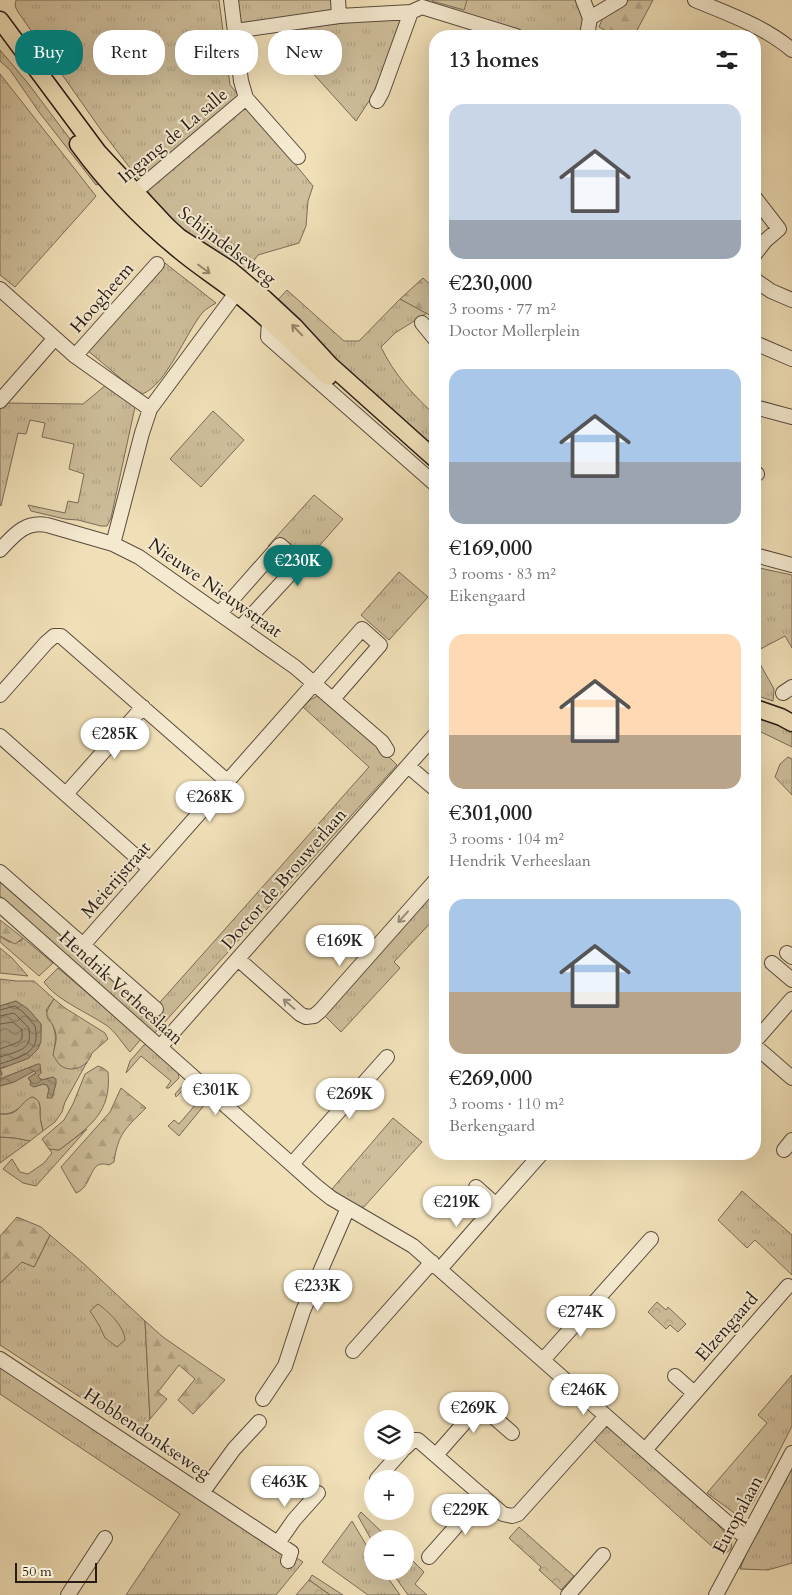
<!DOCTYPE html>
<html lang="en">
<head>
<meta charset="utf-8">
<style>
  :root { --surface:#fff; --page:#f6f6f6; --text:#222; --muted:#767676; --accent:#0f766e }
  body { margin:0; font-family:Cardo,serif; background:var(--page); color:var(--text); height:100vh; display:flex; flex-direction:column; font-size:19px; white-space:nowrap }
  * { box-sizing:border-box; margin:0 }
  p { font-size:16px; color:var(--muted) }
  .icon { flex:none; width:28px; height:28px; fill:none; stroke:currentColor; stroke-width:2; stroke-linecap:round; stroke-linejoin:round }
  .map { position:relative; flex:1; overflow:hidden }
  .drawer { position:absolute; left:429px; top:30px; width:332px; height:1130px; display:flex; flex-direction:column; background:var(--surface); border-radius:20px; box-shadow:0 5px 20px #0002 }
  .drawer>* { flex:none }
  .hud { position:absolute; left:15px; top:30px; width:339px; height:45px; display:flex; gap:10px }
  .buttons { position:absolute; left:364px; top:1410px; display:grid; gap:10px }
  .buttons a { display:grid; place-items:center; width:50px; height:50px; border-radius:50%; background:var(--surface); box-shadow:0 5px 20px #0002; font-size:25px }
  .scale { position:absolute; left:15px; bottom:12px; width:82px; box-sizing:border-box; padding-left:5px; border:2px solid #261b15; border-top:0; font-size:14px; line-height:18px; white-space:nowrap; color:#261b15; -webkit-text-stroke:4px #f5ead0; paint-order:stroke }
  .price { position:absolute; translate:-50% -42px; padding:0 11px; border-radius:18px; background:#fff; color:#222; font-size:16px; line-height:32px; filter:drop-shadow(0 1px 2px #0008) }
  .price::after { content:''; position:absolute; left:50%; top:30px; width:15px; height:11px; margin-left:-8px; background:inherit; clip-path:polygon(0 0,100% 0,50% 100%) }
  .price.on { background:var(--accent); color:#fff }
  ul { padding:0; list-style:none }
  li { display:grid; align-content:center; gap:10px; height:265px; padding:0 20px }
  li span { display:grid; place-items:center; height:155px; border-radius:15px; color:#555 }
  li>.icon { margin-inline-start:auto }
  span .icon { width:90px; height:90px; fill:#fffc; stroke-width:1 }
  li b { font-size:21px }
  h2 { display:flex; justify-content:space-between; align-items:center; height:60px; padding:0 20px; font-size:21px }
  .pill { padding:0 18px; border-radius:20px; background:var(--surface); box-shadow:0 5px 20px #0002; font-size:18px; line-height:45px }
  .pill.on { background:var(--accent); color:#fff }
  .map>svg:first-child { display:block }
  .grass { fill:url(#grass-tufts); stroke:#7a6c58 }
  .forest { fill:url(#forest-firs); stroke:#7a6c58 }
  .park { fill:url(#park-crowns); stroke:#7a6c58 }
  .pitch { fill:#cebe9b; stroke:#7a6c58 }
  .water { fill:url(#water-waves); stroke:#766855 }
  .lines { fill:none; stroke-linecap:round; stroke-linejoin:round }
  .shore { stroke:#685c4a; stroke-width:1 }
  .minor-casing { stroke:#584c3e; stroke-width:16 }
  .major-casing { stroke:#261b15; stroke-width:19 }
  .minor { stroke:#f5ead0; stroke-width:14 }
  .major { stroke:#f0dfb7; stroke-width:16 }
  .oneway { stroke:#95876e }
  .oneway2 { stroke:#988d7c }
  .labels { text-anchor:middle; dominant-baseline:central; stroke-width:4; stroke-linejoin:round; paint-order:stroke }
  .street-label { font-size:18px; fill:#261b15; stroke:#f5ead0 }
</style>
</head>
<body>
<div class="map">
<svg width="792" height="1595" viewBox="0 0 792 1595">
  <defs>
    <pattern id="grass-tufts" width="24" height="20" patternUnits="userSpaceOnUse" patternTransform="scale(1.25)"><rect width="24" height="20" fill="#cebe9b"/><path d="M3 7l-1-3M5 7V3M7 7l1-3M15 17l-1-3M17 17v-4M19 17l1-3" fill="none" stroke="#b1a385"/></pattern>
    <pattern id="forest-firs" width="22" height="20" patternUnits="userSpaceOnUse" patternTransform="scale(1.25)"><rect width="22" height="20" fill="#cebe9b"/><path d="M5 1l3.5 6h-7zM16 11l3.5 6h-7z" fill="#b1a385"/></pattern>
    <pattern id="park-crowns" width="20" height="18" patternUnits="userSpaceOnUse" patternTransform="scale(1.25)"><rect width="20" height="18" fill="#cebe9b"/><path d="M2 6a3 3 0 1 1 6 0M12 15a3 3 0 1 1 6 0" fill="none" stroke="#b1a385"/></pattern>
    <pattern id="water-waves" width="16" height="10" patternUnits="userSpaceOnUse" patternTransform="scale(1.25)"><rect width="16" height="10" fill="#ab9c80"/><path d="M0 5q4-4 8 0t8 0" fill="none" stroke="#8b7e68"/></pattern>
  </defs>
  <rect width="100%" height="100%" fill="#f0dfb7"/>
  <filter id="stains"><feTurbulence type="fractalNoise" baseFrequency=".004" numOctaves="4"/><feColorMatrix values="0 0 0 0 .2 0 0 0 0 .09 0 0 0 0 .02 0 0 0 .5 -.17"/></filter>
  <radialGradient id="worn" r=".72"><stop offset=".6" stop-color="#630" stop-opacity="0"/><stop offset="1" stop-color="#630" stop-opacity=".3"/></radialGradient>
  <!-- grass -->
  <path class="grass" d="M16 0H219L230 85 313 186 308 201 306 226 299 243 258 255 246 271H234L197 247 159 206 101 130 18 12 15 6Z
    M236 0H331L333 14 239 26Z
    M425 0H585L583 36H534L425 1Z
    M386 18 405 19 373 95 356 121 310 70 302 28Z
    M0 50 27 82 103 183 96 185 39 112 10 70 0 61Z
    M0 74 96 196 91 202 15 287 0 275Z
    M165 263 216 303C211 306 206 309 203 312 186 332 166 386 142 394L125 382 87 350Z
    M287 290 344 341H359L400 299 427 313 395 333 381 347C393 373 414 396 435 415V456L274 304Z
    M106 385 135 407 111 518 107 526H101L78 520 65 519 31 511 28 505 65 513 68 501 78 503 84 474 69 469 74 444 42 437 45 423 30 420 26 434 18 433 1 506 0 505V407L4 403 83 404Z
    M213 411 244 440 201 487 170 459Z
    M314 495 343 519 296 572 268 546Z
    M755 567 792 575V648L785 636 755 652Z
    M399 572 428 597 389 640 361 615Z
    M755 655 774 689 773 701 755 695Z
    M317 696 321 697 390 758 397 765 153 1035 0 896V878L154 1009 369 767 303 707 310 700Z
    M755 718 792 729V747L755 729Z
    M788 757 792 759V795L775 777 780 764Z
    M435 884V918L394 962 400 968 341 1032 322 1013Z
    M0 936 9 942 21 941 23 938 53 963 39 976 0 942Z
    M0 948 12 958 28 976 0 973Z
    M58 968 141 1039 130 1052C122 1043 115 1031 106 1025 88 1013 55 999 44 982Z
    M0 979 16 981H34L54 999 46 1010C53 1025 58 1033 54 1050L86 1064 87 1062 65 1102 62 1112 55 1122 43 1131C42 1126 40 1120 40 1114 40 1106 41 1100 32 1097 20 1105 17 1115 0 1114V1086L14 1082 34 1071 36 1073 28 1078 34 1087 43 1084 47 1085 52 1098 56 1083 53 1077 43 1080 39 1078 38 1076 41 1073 38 1064 0 1079 2 1073 0 1069 29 1058 41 1033V1024L28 1009 16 1001 0 1006Z
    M147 1044 178 1072 179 1078 169 1088H166L171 1081 141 1056 126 1073 130 1061 144 1045Z
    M190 1082 210 1098 179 1136 168 1126 174 1120 179 1124 196 1104 182 1091 176 1097 175 1094 185 1083Z
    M393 1118 422 1142 363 1208 340 1196 332 1189Z
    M87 1129 36 1186 23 1183 3 1169 12 1159 20 1172 28 1174 44 1163 52 1153 49 1149 59 1150Z
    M0 1137 15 1138 30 1141 0 1163Z
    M742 1191 792 1235V1275L755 1240 747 1248 718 1220Z
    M50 1235 83 1263 145 1321 150 1419 137 1434 0 1345V1283L22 1262 34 1267Z
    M0 1368 303 1562 276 1595H126L180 1514 0 1394Z
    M792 1375V1426L754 1501 747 1512 737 1515 707 1493 767 1423 758 1415Z
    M604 1424 704 1510 732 1540 731 1549 726 1553 717 1551 596 1442 593 1438Z
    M792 1460V1563L768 1570 740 1569 751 1542Z
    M361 1512 389 1539H372V1541L358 1516Z
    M352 1521 372 1555V1571H383L400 1595H368L322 1562Z
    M405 1553 424 1572 415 1584 427 1595H408L391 1571H405Z"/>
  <!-- forest -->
  <path class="forest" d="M629 0H653L634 36H615L599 27 604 15Z
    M423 278 435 289V318L400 299Z
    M0 920 23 938 15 944 0 936Z
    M54 999 65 1008 105 1033 108 1039 92 1053C88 1067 71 1074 60 1065 57 1062 55 1058 53 1055 54 1048 57 1041 56 1035 53 1015 38 1022 54 999Z
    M98 1066 103 1068 108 1072C112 1113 89 1127 59 1150L49 1149 42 1139 64 1120 73 1104 85 1074Z
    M121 1088 146 1108C126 1128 118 1133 114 1162L109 1165C88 1158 94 1186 76 1193L61 1167 110 1112Z
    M32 1097C41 1100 40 1106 40 1114 40 1120 42 1126 43 1131L30 1141 15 1138 0 1137V1114C21 1116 18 1103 32 1097Z
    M17 1217 41 1227 50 1235 34 1267 22 1262 0 1283V1236Z
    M145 1321 163 1337 225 1380 193 1414 178 1400 195 1379 179 1365 158 1392 167 1399 150 1419Z
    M312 1575 343 1595H330L309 1580Z"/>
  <!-- park -->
  <path class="park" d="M657 1302 666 1310 668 1307 686 1324 678 1332 670 1325 666 1329 648 1312Z
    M519 1527 574 1576 561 1590 539 1570 541 1567 509 1538Z
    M309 1580 330 1595H296Z"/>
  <!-- pitch -->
  <path class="pitch" d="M433 0H467L464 10 432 1Z
    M98 1304C109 1312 124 1326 125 1340L117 1347 105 1338 99 1325 90 1311Z"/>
  <!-- water -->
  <path class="water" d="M16 1001 28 1009 41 1024V1042L38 1049 29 1058 0 1069 2 1075H0V1006Z
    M38 1064H40L41 1073 38 1076 41 1080 53 1077 56 1079V1083L52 1098H47L49 1088 47 1085 43 1084 34 1087 30 1085 31 1081 28 1078 36 1073 34 1071 14 1082 0 1086V1079Z"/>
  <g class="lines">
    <!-- shore -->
    <path class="shore" d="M0 1010 15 1006 24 1013 35 1026C36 1031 37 1038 35 1043 31 1056 11 1060 0 1064
      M0 1016 14 1013 29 1028C29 1031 30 1037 29 1041 27 1051 8 1054 0 1057
      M0 1024 13 1022 22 1030V1038L19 1042 0 1049"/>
    <defs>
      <path id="minor" d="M231 0 241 81 246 98 298 157
        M338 0 339 16
        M583 0 590 18 587 36
        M695 0C728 14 764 26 792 50
        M590 18 620 0
        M235 31 339 16 411 12 422 7 516 36
        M377 101 382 92 411 12
        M128 198 246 98
        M755 198 779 229 765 241 755 254
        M755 280 771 291 792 300
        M0 289 75 356 150 409
        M269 322 268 337 435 484
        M422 323 435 339
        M755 343 792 359
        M75 356 157 264
        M0 401 55 338
        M755 407 792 417
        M755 473 757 474
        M113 544 142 433 150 409 236 293
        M0 550C14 535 25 521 47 525L113 544 139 557 295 667 382 742 387 750
        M755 555 792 565
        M220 613 280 545 300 563 241 627
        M783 693 792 687
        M0 695 46 643 54 636H61L228 782
        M0 736 150 869
        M408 766 435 789
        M66 794 143 707
        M0 872 156 1009
        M0 905 316 1186 331 1198 413 1246 714 1511 736 1530 747 1537
        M83 945 362 629 380 645 333 699
        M787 953 792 957
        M238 959 300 1014 306 1017 314 1016 320 1011 435 881
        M772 963 792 980
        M755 1041 792 999
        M755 1046 792 1078
        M160 1047 435 735
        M784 1150 792 1140
        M292 1164 387 1057
        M496 1205 541 1154
        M440 1269 496 1205 476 1187
        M353 1351 432 1262
        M0 1359 291 1552 288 1561
        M543 1360 651 1239
        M675 1376 694 1393
        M263 1399 285 1366 303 1311 348 1208
        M405 1448 413 1440H418L503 1514 512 1516 518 1514 606 1416
        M645 1450 788 1286
        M436 1455 480 1405 512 1433
        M377 1479 402 1451
        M202 1493 234 1449 259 1422
        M278 1543 294 1520 318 1493
        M429 1557 483 1496
        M68 1595 105 1538
        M568 1595 603 1555
        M716 1595 792 1453"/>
      <path id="major" d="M0 20 98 152 167 226 179 237 229 269 265 299 294 326 330 365 435 459
        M78 144C107 184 142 220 180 251 198 266 217 278 235 292 268 318 297 348 328 377
        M755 708 781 717 792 723"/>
    </defs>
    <!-- minor casing -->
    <use href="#minor" class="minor-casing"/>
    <!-- major casing -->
    <use href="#major" class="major-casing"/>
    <!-- minor -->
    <use href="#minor" class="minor"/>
    <!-- major -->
    <use href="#major" class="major"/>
  </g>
  <!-- one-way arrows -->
  <defs><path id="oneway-shaft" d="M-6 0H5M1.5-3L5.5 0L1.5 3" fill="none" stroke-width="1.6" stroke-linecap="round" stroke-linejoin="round" transform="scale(1.25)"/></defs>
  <g class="oneway">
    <use href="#oneway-shaft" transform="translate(204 269) rotate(37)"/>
    <use href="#oneway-shaft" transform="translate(297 330) rotate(-134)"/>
  </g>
  <g class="oneway2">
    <use href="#oneway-shaft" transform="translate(403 917) rotate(132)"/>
    <use href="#oneway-shaft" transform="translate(289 1004) rotate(-139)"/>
  </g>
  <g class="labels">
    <!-- street labels -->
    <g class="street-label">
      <text transform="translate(173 136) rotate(-40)">Ingang de La salle</text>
      <text transform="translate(227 246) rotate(37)">Schijndelseweg</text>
      <text transform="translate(102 298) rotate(-49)">Hoogheem</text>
      <text transform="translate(215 588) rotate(35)">Nieuwe Nieuwstraat</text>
      <text transform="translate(284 879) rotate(-49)">Doctor de Brouwerlaan</text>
      <text transform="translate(116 880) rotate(-49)">Meierijstraat</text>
      <text transform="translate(121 988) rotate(42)">Hendrik Verheeslaan</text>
      <text transform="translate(727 1327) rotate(-49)">Elzengaard</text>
      <text transform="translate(147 1434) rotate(34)">Hobbendonkseweg</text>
      <text transform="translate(738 1515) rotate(-62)">Europalaan</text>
    </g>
  </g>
  <rect width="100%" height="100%" filter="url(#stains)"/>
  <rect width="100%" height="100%" fill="url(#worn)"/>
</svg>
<div class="buttons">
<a><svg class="icon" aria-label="layers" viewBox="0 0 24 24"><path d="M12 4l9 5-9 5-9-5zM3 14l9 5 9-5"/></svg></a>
<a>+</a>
<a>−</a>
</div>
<div class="scale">50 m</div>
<b class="price on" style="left:298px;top:587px">€230K</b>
<b class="price" style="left:115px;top:760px">€285K</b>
<b class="price" style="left:210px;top:823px">€268K</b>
<b class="price" style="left:340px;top:967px">€169K</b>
<b class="price" style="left:216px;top:1116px">€301K</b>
<b class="price" style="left:350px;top:1120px">€269K</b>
<b class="price" style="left:457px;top:1228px">€219K</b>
<b class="price" style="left:318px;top:1312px">€233K</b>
<b class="price" style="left:581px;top:1338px">€274K</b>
<b class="price" style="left:584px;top:1416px">€246K</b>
<b class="price" style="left:474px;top:1434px">€269K</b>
<b class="price" style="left:285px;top:1508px">€463K</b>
<b class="price" style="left:466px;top:1536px">€229K</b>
<div class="hud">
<a class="pill on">Buy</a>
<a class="pill">Rent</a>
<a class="pill">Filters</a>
<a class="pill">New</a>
</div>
<section class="drawer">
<h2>13 homes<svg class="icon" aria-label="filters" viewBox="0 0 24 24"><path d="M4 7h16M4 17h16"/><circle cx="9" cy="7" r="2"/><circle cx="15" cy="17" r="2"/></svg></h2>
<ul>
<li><span style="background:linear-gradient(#c9d6e8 75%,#9aa5b1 0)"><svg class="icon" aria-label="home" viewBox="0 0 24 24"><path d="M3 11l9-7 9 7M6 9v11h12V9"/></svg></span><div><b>€230,000</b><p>3 rooms · 77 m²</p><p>Doctor Mollerplein</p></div></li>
<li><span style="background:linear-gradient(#a9c7e8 60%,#9aa5b1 0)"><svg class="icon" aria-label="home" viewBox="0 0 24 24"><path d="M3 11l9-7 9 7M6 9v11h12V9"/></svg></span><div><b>€169,000</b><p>3 rooms · 83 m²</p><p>Eikengaard</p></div></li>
<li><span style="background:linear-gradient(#ffd9b3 65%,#b9a48a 0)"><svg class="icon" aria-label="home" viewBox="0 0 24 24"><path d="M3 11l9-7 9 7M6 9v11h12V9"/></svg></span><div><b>€301,000</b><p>3 rooms · 104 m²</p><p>Hendrik Verheeslaan</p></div></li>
<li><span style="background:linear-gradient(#a9c7e8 60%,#b9a48a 0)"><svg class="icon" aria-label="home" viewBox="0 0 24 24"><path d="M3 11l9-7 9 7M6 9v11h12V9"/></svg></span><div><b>€269,000</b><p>3 rooms · 110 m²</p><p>Berkengaard</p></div></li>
</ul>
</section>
</div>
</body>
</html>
